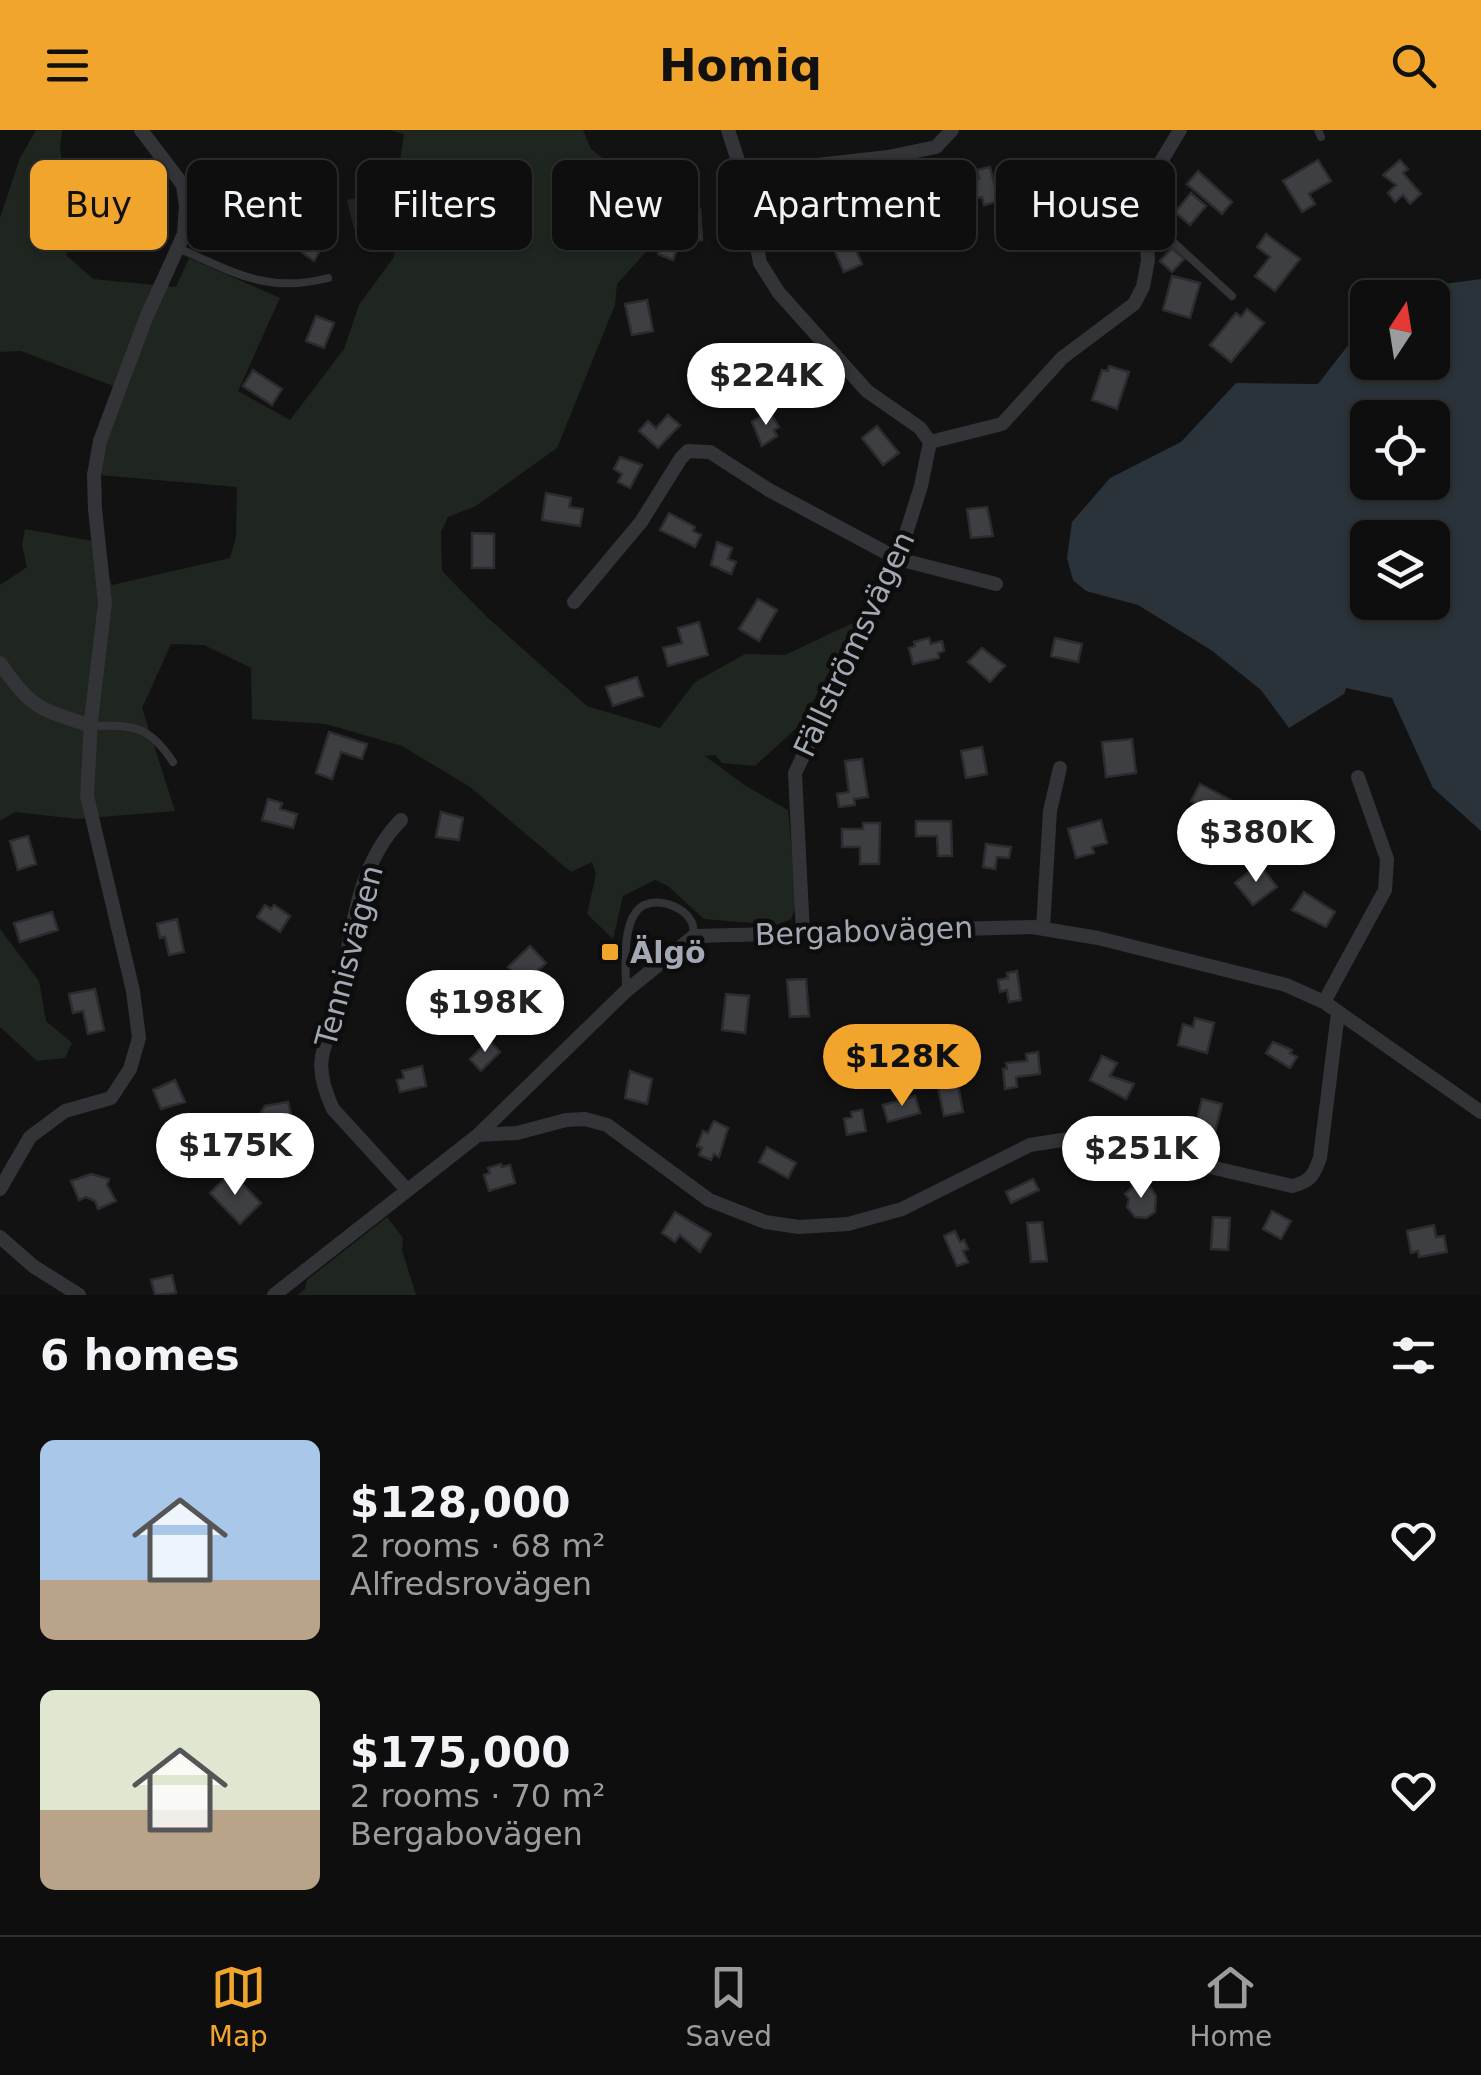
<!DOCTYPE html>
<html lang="en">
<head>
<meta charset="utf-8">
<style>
  :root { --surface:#0e0e0e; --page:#171717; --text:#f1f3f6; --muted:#9b9c9e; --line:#2e2e2e; --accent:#f1a52c }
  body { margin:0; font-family:"DejaVu Sans",sans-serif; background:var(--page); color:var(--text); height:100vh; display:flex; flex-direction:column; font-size:38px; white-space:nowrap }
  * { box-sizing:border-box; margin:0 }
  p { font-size:32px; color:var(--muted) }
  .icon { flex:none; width:55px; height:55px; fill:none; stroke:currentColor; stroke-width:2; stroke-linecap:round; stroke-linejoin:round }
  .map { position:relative; height:1165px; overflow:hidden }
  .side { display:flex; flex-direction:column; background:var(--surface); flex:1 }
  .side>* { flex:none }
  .hud { position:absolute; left:30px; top:30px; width:1422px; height:90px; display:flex; gap:20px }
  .needle { width:65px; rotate:12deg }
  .tools { position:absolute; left:1350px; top:150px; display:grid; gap:20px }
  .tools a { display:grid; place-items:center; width:100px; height:100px; border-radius:15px; background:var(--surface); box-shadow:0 2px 8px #0004,0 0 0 2px var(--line); font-size:50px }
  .price { position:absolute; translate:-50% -85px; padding:0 22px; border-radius:35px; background:#fff; color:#222; font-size:32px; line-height:65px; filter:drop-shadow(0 2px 5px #0008) }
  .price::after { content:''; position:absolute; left:50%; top:60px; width:30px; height:22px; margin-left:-15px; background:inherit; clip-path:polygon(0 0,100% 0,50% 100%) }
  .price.active { background:var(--accent); color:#111 }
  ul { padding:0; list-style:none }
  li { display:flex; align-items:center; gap:30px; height:250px; padding:0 40px }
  li span { display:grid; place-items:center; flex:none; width:280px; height:200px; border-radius:15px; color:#555 }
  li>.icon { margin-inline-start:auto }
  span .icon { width:120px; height:120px; fill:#fffc; stroke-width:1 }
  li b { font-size:42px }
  h2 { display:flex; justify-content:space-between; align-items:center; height:120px; padding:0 40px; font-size:42px }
  .tag { padding:0 35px; border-radius:15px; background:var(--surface); box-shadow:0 2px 8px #0004,0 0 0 2px var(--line); font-size:35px; line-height:90px }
  .tag.active { background:var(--accent); color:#111 }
  header { display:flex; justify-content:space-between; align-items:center; height:130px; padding:0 40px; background:var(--accent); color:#111; font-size:45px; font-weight:600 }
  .dock { display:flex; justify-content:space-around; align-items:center; height:140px; border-top:2px solid var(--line); background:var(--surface); font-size:28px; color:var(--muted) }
  .dock a { display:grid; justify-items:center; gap:5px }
  .dock .active { color:var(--accent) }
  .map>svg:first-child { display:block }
  .green { fill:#1e261f }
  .water { fill:#2a3339; fill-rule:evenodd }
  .building { fill:#3e3f43; stroke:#2c2c2f; stroke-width:2.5 }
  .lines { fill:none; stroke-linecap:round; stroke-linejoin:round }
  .service { stroke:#333438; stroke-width:8 }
  .minor { stroke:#333438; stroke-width:14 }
  .poi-dot { fill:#f1a52c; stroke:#0d0d0e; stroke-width:4 }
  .labels { text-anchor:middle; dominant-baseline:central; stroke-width:9; stroke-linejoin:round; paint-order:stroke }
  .street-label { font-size:30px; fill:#a3a9b4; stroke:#0d0d0e }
  .poi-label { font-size:30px; font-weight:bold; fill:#a3a9b4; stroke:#0d0d0e; text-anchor:start }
</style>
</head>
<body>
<header><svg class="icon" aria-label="menu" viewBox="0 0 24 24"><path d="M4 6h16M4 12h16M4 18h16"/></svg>Homiq<svg class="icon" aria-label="search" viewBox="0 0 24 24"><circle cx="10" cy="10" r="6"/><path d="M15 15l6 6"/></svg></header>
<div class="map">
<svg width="1481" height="1165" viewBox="0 0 1481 1165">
  <rect width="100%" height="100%" fill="#121213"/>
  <!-- green -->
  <path class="green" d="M36 0H62L60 19 68 65 87 86 66 125 93 149 176 157 189 128 280 168 238 261 290 290 344 219 359 175 394 127 399 91 354 99 347 70 386 62 399 38 404 4 389 0H583L591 19 631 50 679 51 681 68 666 82 645 123 617 154 615 175 557 318 476 376 448 387 441 402 442 441 487 487 587 576 660 598 695 552 745 524 785 525 857 491 800 595 755 636 722 633 715 625 705 626 746 656 788 680 797 775 791 789 776 795 704 789 668 756 655 750 623 766 613 809 587 784 596 744 592 732 571 742 470 657 402 616 326 594 252 589 251 538 204 515 171 514 142 578 175 681 77 689 15 682 0 691V455L27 437 22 415 25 399 93 411 112 455 230 428 236 406 237 357 99 345 105 311 124 260 21 221 0 222V88L20 28Z
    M0 799 39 851 46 891 72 913 65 928 37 931 0 897Z
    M387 1087 403 1108 402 1120 416 1165H297L305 1159 307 1150Z"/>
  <!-- water -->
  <path class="water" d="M1481 149V701L1433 658 1392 568 1346 558 1344 564 1289 598 1261 560 1211 520 1138 475 1086 461 1073 450 1067 428 1072 392 1110 348 1181 312 1236 253 1318 254 1367 191 1368 232H1432V168L1386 167 1392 161ZM1368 288H1432V352H1368ZM1368 408H1432V472H1368Z"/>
  <!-- building -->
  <path class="building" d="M1318 30 1331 51 1309 64 1315 74 1302 82 1283 51Z
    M1400 30 1408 39 1403 43 1421 64 1410 74 1403 65 1395 72 1388 63 1396 55 1383 45Z
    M990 37 999 71 984 75 982 67 974 69 970 52 979 49 977 40Z
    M1198 41 1232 72 1222 84 1187 54Z
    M1191 63 1206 76 1190 95 1175 82Z
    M904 65 907 71 910 70 917 92 883 103 877 83 892 78 890 69Z
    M700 79 702 110H680L673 130 658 124 671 95 687 94V80Z
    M295 98 324 113 314 131 288 112Z
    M843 101 844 105 849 103 862 134 844 142 831 113 838 110 835 104Z
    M1266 104 1300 129 1275 161 1255 146 1270 127 1257 117Z
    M1172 118 1184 129 1172 142 1160 131Z
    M1172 146 1200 153 1190 188 1163 180Z
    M647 170 653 201 632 205 625 174Z
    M1247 179 1264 193 1231 232 1210 215 1236 183 1241 187Z
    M316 186 334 193 324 218 306 211Z
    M1109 236 1129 242 1117 279 1092 270 1102 240 1108 241Z
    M253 240 282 259 272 275 243 256Z
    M769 281 779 297 774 300 777 306 762 316 752 292Z
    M668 285 680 295 658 318 639 301 648 291 656 298Z
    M877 296 899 323 883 335 862 308Z
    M620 327 642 335 630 358 618 352 622 344 614 339Z
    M546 363 571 368 569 377 583 379 580 396 542 390Z
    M987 377 993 406 971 408 967 379Z
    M669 383 695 397 693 401 701 405 695 417 660 400Z
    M472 403 494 404V438H472Z
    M717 412 732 418 728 429 736 432 731 444 711 435Z
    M758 469 777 480 759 511 739 499Z
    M699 492 708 525 668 536 663 518 682 513 678 498Z
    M929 508 931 514 942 511 944 521 938 523 939 528 913 534 909 518 915 516 914 512Z
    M1055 508 1082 514 1078 532 1051 526Z
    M982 518 1005 536 990 552 968 532Z
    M637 547 643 566 613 576 606 557Z
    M329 602 367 614 362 629 341 622 332 649 316 643Z
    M1132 609 1136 643 1106 647 1102 612Z
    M982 617 987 644 966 648 961 621Z
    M862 629 868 667 854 669 855 675 839 677 837 664 849 662 845 631Z
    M1200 654 1231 670 1222 688 1191 671Z
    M268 669 282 673 280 679 297 684 293 698 262 690Z
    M1291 679 1304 700 1276 716 1264 695Z
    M441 682 463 688 459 710 436 707Z
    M1101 690 1107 713 1092 717 1094 723 1076 728 1068 699Z
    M916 691H951L952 726H938L937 706H916Z
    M863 693H880L879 734H860V717H842V699H863Z
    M28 706 36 734 18 740 10 711Z
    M986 714 1011 717 1009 728 997 727 995 739 983 737Z
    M1259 734 1277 757 1253 775 1235 753Z
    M1304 762 1335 782 1326 797 1292 780Z
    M265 775 271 779 274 775 290 786 280 802 257 787Z
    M52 782 58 800 20 812 14 793Z
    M177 789 184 822 169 825 165 807 160 808 157 794Z
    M530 816 546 833 524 854 508 837Z
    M1017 841 1021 870 1009 872 1007 860 1000 862 998 850 1008 848 1007 843Z
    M806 849 809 886 790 887 787 850Z
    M95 859 104 900 88 904 83 881 73 883 69 864Z
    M726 864 749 866 745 903 722 900Z
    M521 876 537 892 527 902 511 886Z
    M1195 888 1214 893 1207 923 1178 915 1183 894 1193 897Z
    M489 910 500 922 481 941 470 929Z
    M1273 912 1292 920 1290 923 1297 927 1290 938 1266 923Z
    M1038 922 1040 944 1016 947 1017 957 1005 959 1003 939H1007L1006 933 1027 931 1026 924Z
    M1102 926 1117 933 1110 946 1134 954 1126 969 1090 950Z
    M422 936 426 956 400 962 397 950 404 948 402 941Z
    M630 941 652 949 647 974 625 968Z
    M957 949 963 982 944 986 937 953Z
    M175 950 185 972 161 979 153 960Z
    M915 966 920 983 888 992 883 975Z
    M1202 969 1222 974 1215 1002 1195 998Z
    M288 972 291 985 271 989 259 1007 249 1001 265 976Z
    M862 980 866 1001 847 1005 844 989 852 987 851 982Z
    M714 991 728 998 719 1027 714 1024 711 1030 699 1025 702 1018 697 1016 703 1001 708 1003Z
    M767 1017 796 1033 788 1048 759 1032Z
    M501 1034 502 1037 510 1035 515 1053 489 1061 484 1045 490 1043 488 1038Z
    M231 1042 261 1073 240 1094 210 1063Z
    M91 1044 109 1049 107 1055 116 1071 98 1079 95 1071 86 1067 79 1070 71 1051Z
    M1033 1049 1039 1060 1011 1073 1006 1062Z
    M1135 1055 1151 1058 1156 1066 1155 1082 1146 1088 1135 1087 1127 1077 1129 1069 1125 1064Z
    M1272 1081 1291 1091 1281 1109 1263 1099Z
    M675 1082 711 1104 700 1122 680 1105 675 1112 662 1103Z
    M1213 1087 1230 1088 1228 1120 1211 1119Z
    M1042 1092 1047 1131 1031 1132 1027 1093Z
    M1434 1095 1436 1107 1444 1106 1447 1122 1419 1127 1418 1121 1411 1123 1407 1101Z
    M955 1101 960 1112 964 1110 968 1119 963 1121 968 1132 957 1136 944 1106Z
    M172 1145 176 1163 155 1165 151 1150Z"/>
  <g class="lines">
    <!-- service -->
    <path class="service" d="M1318 0 1321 7
      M1147 88 1232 166
      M178 118C234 142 266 164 328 148
      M91 596C133 595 149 595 173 632
      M626 861C626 839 622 800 636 782 648 765 682 773 691 791 694 795 693 801 694 806"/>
    <!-- minor -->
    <path class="minor" d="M728 0 745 52 760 133 779 163 867 261 920 298 930 312 921 356 898 429 795 643 803 804
      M745 52 808 36 888 27 936 17 952 0
      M930 312 1002 294 1062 228 1134 174 1143 157 1148 130 1144 73 1156 40 1180 0
      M574 472 641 392 681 328 688 321 710 322 769 360 898 429 996 454
      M0 533C31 579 40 579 91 596
      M401 690C352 739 351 819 335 883 332 898 324 913 322 927 319 944 326 964 333 979L407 1060
      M1043 798 1050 681 1060 638
      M1324 872 1385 760 1387 729 1358 647
      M478 1005 517 1003 566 990 585 989 607 995 709 1070 765 1092 799 1097 848 1094 902 1079 1030 1015 1081 1007 1292 1056C1310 1052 1314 1045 1320 1028L1338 883
      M0 1059 30 1007 65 981 111 968 130 939 139 908 133 861 87 666 91 591 105 473 95 379 94 345 100 311 146 188 184 104 186 76 183 55 141 0
      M0 1107 33 1136 79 1165
      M274 1165 478 1005 626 861 694 806 1032 797 1098 808 1286 855 1324 872 1481 982"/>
  </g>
  <!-- markers -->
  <rect class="poi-dot" x="600" y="812" width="20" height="20" rx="5"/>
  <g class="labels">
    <!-- street labels -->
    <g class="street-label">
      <text transform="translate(854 514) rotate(-65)">Fällströmsvägen</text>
      <text transform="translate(864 801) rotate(-2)">Bergabovägen</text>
      <text transform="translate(349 826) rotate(-75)">Tennisvägen</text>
    </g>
    <!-- poi labels -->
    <g class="poi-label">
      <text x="630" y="822">Älgö</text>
    </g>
  </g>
</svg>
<div class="tools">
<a><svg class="needle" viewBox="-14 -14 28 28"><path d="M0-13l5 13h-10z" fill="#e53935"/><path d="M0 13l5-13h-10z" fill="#9b9c9e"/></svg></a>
<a><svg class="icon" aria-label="locate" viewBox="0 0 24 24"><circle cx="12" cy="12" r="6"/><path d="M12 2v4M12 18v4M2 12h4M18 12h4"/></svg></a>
<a><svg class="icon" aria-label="layers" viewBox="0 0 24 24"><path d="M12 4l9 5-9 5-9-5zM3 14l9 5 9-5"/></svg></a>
</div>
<b class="price" style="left:766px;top:298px">$224K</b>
<b class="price" style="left:1256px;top:755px">$380K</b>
<b class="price" style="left:485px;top:925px">$198K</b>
<b class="price active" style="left:902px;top:979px">$128K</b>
<b class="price" style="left:235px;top:1068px">$175K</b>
<b class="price" style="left:1141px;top:1071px">$251K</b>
<div class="hud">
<a class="tag active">Buy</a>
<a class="tag">Rent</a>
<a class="tag">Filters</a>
<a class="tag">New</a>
<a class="tag">Apartment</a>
<a class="tag">House</a>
</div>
</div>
<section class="side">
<h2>6 homes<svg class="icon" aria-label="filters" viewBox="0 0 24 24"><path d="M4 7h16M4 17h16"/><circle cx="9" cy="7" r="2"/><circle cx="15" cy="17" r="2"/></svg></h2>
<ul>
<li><span style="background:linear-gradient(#a9c7e8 70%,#b9a48a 0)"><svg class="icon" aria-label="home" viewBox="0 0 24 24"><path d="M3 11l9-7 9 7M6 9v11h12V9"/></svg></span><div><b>$128,000</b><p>2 rooms · 68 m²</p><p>Alfredsrovägen</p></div><svg class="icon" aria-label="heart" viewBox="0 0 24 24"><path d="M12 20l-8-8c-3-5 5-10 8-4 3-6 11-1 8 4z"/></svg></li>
<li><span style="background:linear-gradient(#dfe7d0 60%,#b9a48a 0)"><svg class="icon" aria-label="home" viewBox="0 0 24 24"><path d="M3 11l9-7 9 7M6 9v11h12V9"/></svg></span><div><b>$175,000</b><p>2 rooms · 70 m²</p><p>Bergabovägen</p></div><svg class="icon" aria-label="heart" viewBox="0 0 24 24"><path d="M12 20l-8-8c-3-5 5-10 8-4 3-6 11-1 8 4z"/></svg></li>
</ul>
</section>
<nav class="dock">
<a class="active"><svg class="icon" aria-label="map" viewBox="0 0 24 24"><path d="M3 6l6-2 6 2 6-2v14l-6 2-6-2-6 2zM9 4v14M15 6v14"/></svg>Map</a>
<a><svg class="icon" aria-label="saved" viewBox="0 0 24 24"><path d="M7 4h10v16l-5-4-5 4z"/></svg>Saved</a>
<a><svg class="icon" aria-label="home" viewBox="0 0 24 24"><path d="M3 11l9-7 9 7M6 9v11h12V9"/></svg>Home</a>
</nav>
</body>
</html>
